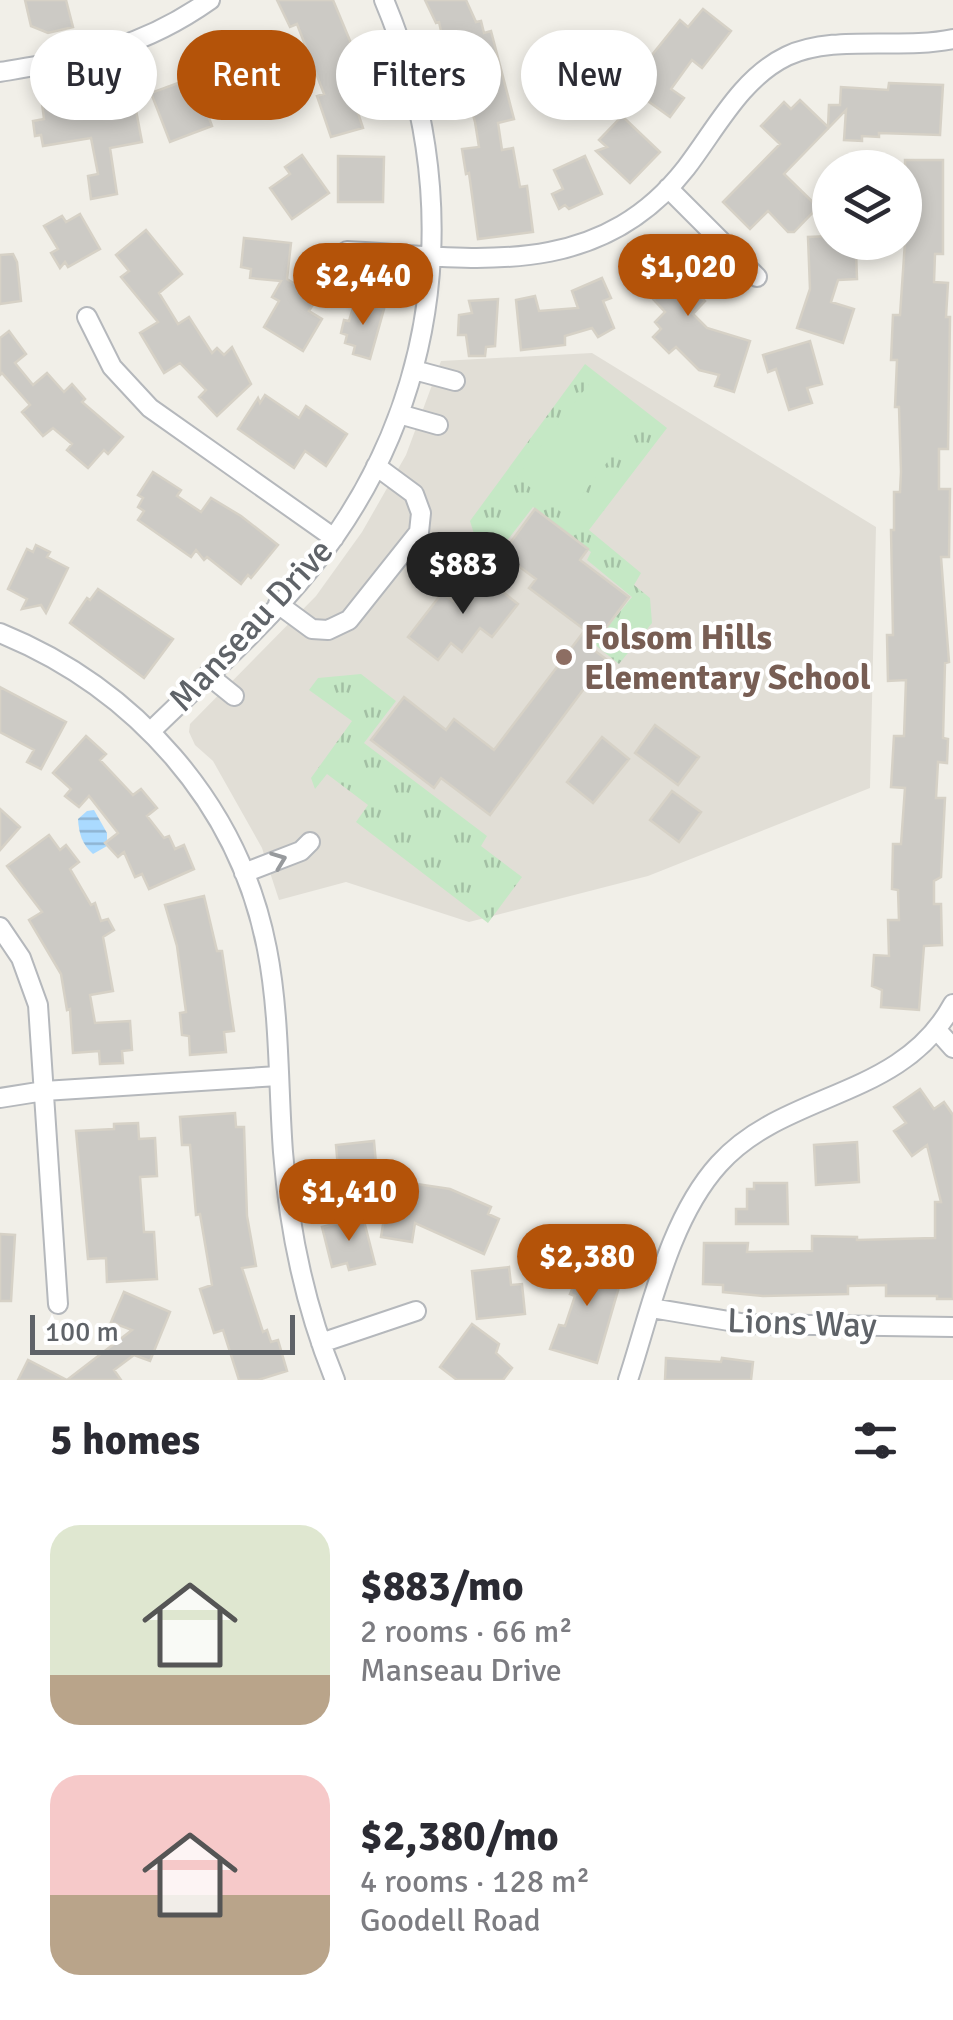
<!DOCTYPE html>
<html lang="en">
<head>
<meta charset="utf-8">
<style>
  :root { --surface:#fff; --page:#f7f7f7; --text:#2b2b33; --muted:#7c7c81; --accent:#b45309 }
  body { margin:0; font-family:Signika,sans-serif; background:var(--page); color:var(--text); height:100vh; display:flex; flex-direction:column; font-size:38px; white-space:nowrap }
  * { box-sizing:border-box; margin:0 }
  p { font-size:32px; color:var(--muted) }
  .icon { flex:none; width:55px; height:55px; fill:none; stroke:currentColor; stroke-width:2; stroke-linecap:round; stroke-linejoin:round }
  .map { position:relative; height:1380px; overflow:hidden }
  .sheet { display:flex; flex-direction:column; background:var(--surface); flex:1 }
  .sheet>* { flex:none }
  .banner { position:absolute; left:30px; top:30px; width:895px; height:90px; display:flex; gap:20px }
  .fabs { position:absolute; left:812px; top:150px; display:grid; gap:20px }
  .fabs a { display:grid; place-items:center; width:110px; height:110px; border-radius:50%; background:var(--surface); box-shadow:0 5px 15px #0003; font-size:50px }
  .scale { position:absolute; left:30px; bottom:25px; width:265px; box-sizing:border-box; padding-left:10px; border:5px solid #5f6368; border-top:0; font-size:28px; line-height:35px; white-space:nowrap; color:#5f6368; -webkit-text-stroke:8px #fff; paint-order:stroke }
  .price { position:absolute; translate:-50% -85px; padding:0 22px; border-radius:35px; background:var(--accent); color:#fff; font-size:32px; line-height:65px; filter:drop-shadow(0 2px 5px #0008) }
  .price::after { content:''; position:absolute; left:50%; top:60px; width:30px; height:22px; margin-left:-15px; background:inherit; clip-path:polygon(0 0,100% 0,50% 100%) }
  .price.selected { background:#222; color:#fff }
  ul { padding:0; list-style:none }
  li { display:flex; align-items:center; gap:30px; height:250px; padding:0 50px }
  li span { display:grid; place-items:center; flex:none; width:280px; height:200px; border-radius:30px; color:#555 }
  li>.icon { margin-inline-start:auto }
  span .icon { width:120px; height:120px; fill:#fffc; stroke-width:1 }
  li b { font-size:42px }
  h2 { display:flex; justify-content:space-between; align-items:center; height:120px; padding:0 50px; font-size:42px }
  .chip { padding:0 35px; border-radius:45px; background:var(--surface); box-shadow:0 5px 15px #0003; font-size:35px; line-height:90px }
  .chip.selected { background:var(--accent); color:#fff }
  .map>svg:first-child { display:block }
  .education { fill:#e1ded6 }
  .park { fill:url(#park-tufts) }
  .pitch { fill:#c5e8c5 }
  .water { fill:url(#water-rules) }
  .building { fill:#cccac5; stroke:#d6d1c6; stroke-width:2.5 }
  .lines { fill:none; stroke-linecap:round; stroke-linejoin:round }
  .minor-casing { stroke:#b5b8bc; stroke-width:22 }
  .minor { stroke:#fff; stroke-width:18 }
  .oneway { stroke:#979a9d }
  .education-dot { fill:#8d6e63; stroke:#fff; stroke-width:4 }
  .labels { text-anchor:middle; dominant-baseline:central; stroke-width:8; stroke-linejoin:round; paint-order:stroke }
  .street-label { font-size:35px; fill:#5f6368; stroke:#fff }
  .education-label { font-size:35px; font-weight:bold; fill:#785e54; stroke:#fff; text-anchor:start }
</style>
</head>
<body>
<div class="map">
<svg width="953" height="1380" viewBox="0 0 953 1380">
  <defs>
    <pattern id="park-tufts" width="24" height="20" patternUnits="userSpaceOnUse" patternTransform="scale(2.5)"><rect width="24" height="20" fill="#c5e8c5"/><path d="M3 7l-1-3M5 7V3M7 7l1-3M15 17l-1-3M17 17v-4M19 17l1-3" fill="none" stroke="#a3c0a4"/></pattern>
    <pattern id="water-rules" width="6" height="5" patternUnits="userSpaceOnUse" patternTransform="scale(2.5)"><rect width="6" height="5" fill="#aadaff"/><path d="M0 2.5h6" fill="none" stroke="#8eb4d2"/></pattern>
  </defs>
  <rect width="100%" height="100%" fill="#f1efe8"/>
  <!-- education -->
  <path class="education" d="M592 353 876 527 870 788 648 876 469 922 346 882 279 900 262 848 213 761 195 745 189 732 190 724 316 596 362 532 406 455 441 361Z"/>
  <!-- park -->
  <path class="park" d="M585 364 667 428 589 530 641 573 634 585 650 598 652 623 619 664 594 644 632 597 587 560 591 552 533 507 496 555 475 537 470 521Z
    M361 674 396 701 364 743 487 836 481 846 522 877 488 923 356 822 368 805 327 774 315 789 311 778 352 721 309 690 318 678Z"/>
  <!-- pitch -->
  <path class="pitch" d="M592 380 641 418 566 516 517 477Z"/>
  <!-- water -->
  <path class="water" d="M94 810 107 833V846L93 854C82 844 79 834 78 819L87 811Z"/>
  <!-- building -->
  <path class="building" d="M25 0H66L73 27 48 33 31 26Z
    M277 0H333L376 103 357 110 363 128 331 137 317 96 324 94 297 24 290 27Z
    M425 0H466L476 22 481 21 484 33 491 31 514 119 498 123 502 150 513 148 520 187 527 186 533 232 478 239 469 173 466 174 462 149 479 147 475 122 471 108 459 111 439 22 436 23Z
    M703 9 731 31 702 68 692 60 671 89 684 98 670 117 627 86 680 20 688 27Z
    M263 41 287 88 269 97 261 79 233 93 219 63Z
    M194 77 212 126 170 142 151 93Z
    M889 83 943 85 940 135 879 133V137L862 136V141L844 140 846 110 784 174 818 207 794 232H788L768 211 750 229 723 202 780 144 761 126 784 102 791 109 800 100 828 127 829 105H840L841 87 888 90Z
    M113 87 117 108 135 105 142 142 110 148 117 194 91 199 88 176 98 174 91 138 43 146 41 135 35 136 33 121 44 119 42 103 84 96 83 92Z
    M622 116 660 152 630 183 596 151 607 147 599 140Z
    M302 155 329 193 292 219 270 188 290 174 285 167Z
    M338 156 384 157 383 202H338Z
    M585 156 602 194 569 209 565 205 559 209 552 194 563 189 554 170Z
    M905 160H943V254H935L934 282 948 283 946 317H950L948 449H939V489H950L949 557H941L949 662 945 663 943 738 948 739 947 763 938 762 936 798H945L941 877 934 881V904H941L942 945 924 946 919 1010 881 1007 882 990 872 986 874 955 889 956 888 920H899L898 890 892 889 893 844H901L905 788 891 787 894 736H904L906 680 888 681 887 635H893L891 530H894V492H900L901 472 899 407H895L897 360H891L893 315H900L905 242Z
    M80 214 100 249 68 267 65 262 60 268 51 253 58 249 44 226 62 216 66 222Z
    M146 230 182 274 159 293 178 324 189 317 212 353 217 348 224 355 232 347 251 384 217 416 199 397 206 390 180 363 164 373 140 333 158 322 121 277 129 271 116 255Z
    M830 236V242H845L846 252 856 251 857 279 838 280 831 302 854 309 843 343 797 328 810 289 808 237Z
    M244 238 291 243 287 279 317 298 309 311 322 319 303 351 264 327 279 301 272 297 281 281 250 278 251 269 241 267Z
    M650 245 659 255 668 246 687 267 678 275 705 301 693 314 707 328 750 341 734 392 715 386 719 375 699 370 676 347 669 353 653 337 661 329 655 322 665 312 630 274 637 268 632 262Z
    M13 254 17 262 21 301 0 304V255Z
    M602 278 611 298 603 301 614 328 598 337 592 328 565 336V345L521 350 516 300 535 296 539 311 578 308 572 291Z
    M498 299 495 346 486 347 485 356H469L466 335H458L459 315 472 313 469 301Z
    M355 301 384 309 370 359 353 354 355 346 345 343 347 335 341 333 344 320 349 321Z
    M9 331 26 354 15 363 33 385 47 373 64 392 72 384 85 399 82 402 123 437 108 454 104 450 88 468 67 450 72 444 53 428 43 436 22 412 30 405 2 373 0 375V338Z
    M810 341 822 384 807 388 812 403 789 410 776 369 768 372 763 355Z
    M265 395 299 418 306 406 347 434 326 466 305 451 294 468 238 429 258 398 260 403Z
    M153 472 181 490 177 496 201 512 211 498 241 516 278 545 251 578 248 575 241 584 207 557 204 560 196 550 191 557 138 520 144 511 138 507 143 498 138 495Z
    M535 509 588 549 580 560 629 597 591 648 606 659 490 815 441 778 434 788 371 740 404 697 446 730 454 719 494 750 585 630 529 588 536 579 502 554Z
    M36 545 50 552 47 557 68 568 46 613 41 605 22 609 27 599 8 589 27 549 33 552Z
    M476 571 518 604 492 637 480 628 462 652 451 643 438 660 408 637 442 593 453 601Z
    M98 589 173 639 144 678 70 623 87 598 90 600Z
    M0 687 66 722 41 769 27 762 34 750 0 732Z
    M655 725 699 757 678 785 635 753Z
    M86 736 106 754 100 760 133 795 141 789 157 808 147 816 164 838 169 836 175 849 184 845 194 869 149 889 142 874 135 877 124 852 118 857 105 843 118 833 89 796 79 807 65 796 71 789 53 773Z
    M602 737 629 759 593 803 567 782Z
    M672 791 701 812 679 842 650 820Z
    M0 809 20 827 0 850Z
    M49 835 60 850 66 845 79 862 70 869 91 905 95 903 101 921 108 919 114 930 103 937 113 991 90 995 95 1023 130 1021 132 1050 122 1051 123 1063 100 1064 99 1051 73 1053 70 1009 67 1010 61 974 29 920 42 912 7 866Z
    M204 896 217 951H222L234 1031 224 1032 226 1052 190 1055 189 1036 182 1035 180 1013 186 1012 177 946 165 905Z
    M920 1089 934 1109 944 1102 953 1115V1299H937V1296H886V1285L848 1286V1294L763 1296 723 1292V1285L703 1284 704 1243H748L747 1252 812 1251V1236L857 1237V1240L935 1238V1202H941L927 1145 912 1156 894 1131 906 1123 894 1107Z
    M235 1113 236 1127H244L247 1216 256 1266 242 1268 263 1332 267 1330 271 1342 278 1340 287 1371 258 1380H239L223 1330 214 1333 200 1289 212 1285 200 1214 196 1215 190 1145H182L180 1117Z
    M138 1123 139 1139 155 1138 157 1176 140 1177 144 1232H154L157 1279 107 1282 106 1258 88 1259 76 1131 114 1129V1124Z
    M374 1141 378 1186 326 1191 324 1169 338 1168 336 1145Z
    M857 1142 859 1182 816 1185 814 1145Z
    M390 1180 450 1189 491 1207 488 1214 499 1219 484 1254 415 1223 412 1242 381 1237Z
    M754 1183H787L788 1224H736V1209H747V1189H754Z
    M363 1217 375 1264 349 1270 347 1263 332 1267 322 1227Z
    M0 1234 15 1235 11 1301H0Z
    M576 1252 607 1262 603 1275 621 1280 597 1363 550 1349 559 1325 565 1326 575 1296 570 1294 574 1285 566 1281Z
    M509 1267 511 1285 522 1284 525 1314 477 1319 472 1271Z
    M124 1292 170 1312 150 1361 134 1355 114 1370 121 1380H18L28 1360 67 1380 132 1330 111 1322Z
    M472 1324 499 1344 496 1353 512 1368 503 1380H457L440 1367Z
    M666 1358 721 1362 722 1358 753 1362 751 1380H665Z"/>
  <g class="lines">
    <defs>
      <path id="minor" d="M0 72C83 58 139 50 210 0
        M668 188 757 277
        M347 251C473 258 597 282 686 168 716 129 741 78 787 56 834 34 901 50 953 39
        M87 317 112 367 150 408 334 538
        M414 370 455 381
        M399 414 438 425
        M278 604 312 629 328 630 349 620 419 532 421 513 414 494 376 466
        M0 633C135 688 239 804 267 949 280 1015 278 1085 283 1152 289 1230 305 1307 335 1380
        M208 675 234 696
        M151 731C205 678 264 627 311 568 444 403 465 192 384 0
        M244 873 301 851 310 842
        M0 927 21 958 38 1005 58 1304
        M936 1029 953 1048
        M0 1098 44 1091 278 1076
        M652 1308 747 1324 953 1327
        M321 1343 416 1311
        M628 1380C651 1310 669 1219 719 1164 786 1090 901 1100 953 1004"/>
    </defs>
    <!-- minor casing -->
    <use href="#minor" class="minor-casing"/>
    <!-- minor -->
    <use href="#minor" class="minor"/>
  </g>
  <!-- one-way arrows -->
  <defs><path id="oneway-chevron" d="M-2-3.5L2.5 0L-2 3.5" fill="none" stroke-width="1.6" stroke-linecap="round" stroke-linejoin="round" transform="scale(2.5)"/></defs>
  <use class="oneway" href="#oneway-chevron" transform="translate(279 860) rotate(-21)"/>
  <!-- markers -->
  <circle class="education-dot" cx="564" cy="657" r="10"/>
  <g class="labels">
    <!-- street labels -->
    <g class="street-label">
      <text transform="translate(251 625) rotate(-47)">Manseau Drive</text>
      <text transform="translate(802 1323) rotate(2)">Lions Way</text>
    </g>
    <!-- education labels -->
    <g class="education-label">
      <text x="584" y="637">Folsom Hills<tspan x="584" dy="40">Elementary School</tspan></text>
    </g>
  </g>
</svg>
<div class="fabs">
<a><svg class="icon" aria-label="layers" viewBox="0 0 24 24"><path d="M12 4l9 5-9 5-9-5zM3 14l9 5 9-5"/></svg></a>
</div>
<div class="scale">100 m</div>
<b class="price" style="left:688px;top:319px">$1,020</b>
<b class="price" style="left:363px;top:328px">$2,440</b>
<b class="price selected" style="left:463px;top:617px">$883</b>
<b class="price" style="left:349px;top:1244px">$1,410</b>
<b class="price" style="left:587px;top:1309px">$2,380</b>
<div class="banner">
<a class="chip">Buy</a>
<a class="chip selected">Rent</a>
<a class="chip">Filters</a>
<a class="chip">New</a>
</div>
</div>
<section class="sheet">
<h2>5 homes<svg class="icon" aria-label="filters" viewBox="0 0 24 24"><path d="M4 7h16M4 17h16"/><circle cx="9" cy="7" r="2"/><circle cx="15" cy="17" r="2"/></svg></h2>
<ul>
<li><span style="background:linear-gradient(#dfe7d0 75%,#b9a48a 0)"><svg class="icon" aria-label="home" viewBox="0 0 24 24"><path d="M3 11l9-7 9 7M6 9v11h12V9"/></svg></span><div><b>$883/mo</b><p>2 rooms · 66 m²</p><p>Manseau Drive</p></div></li>
<li><span style="background:linear-gradient(#f6c9c9 60%,#b9a48a 0)"><svg class="icon" aria-label="home" viewBox="0 0 24 24"><path d="M3 11l9-7 9 7M6 9v11h12V9"/></svg></span><div><b>$2,380/mo</b><p>4 rooms · 128 m²</p><p>Goodell Road</p></div></li>
</ul>
</section>
</body>
</html>
